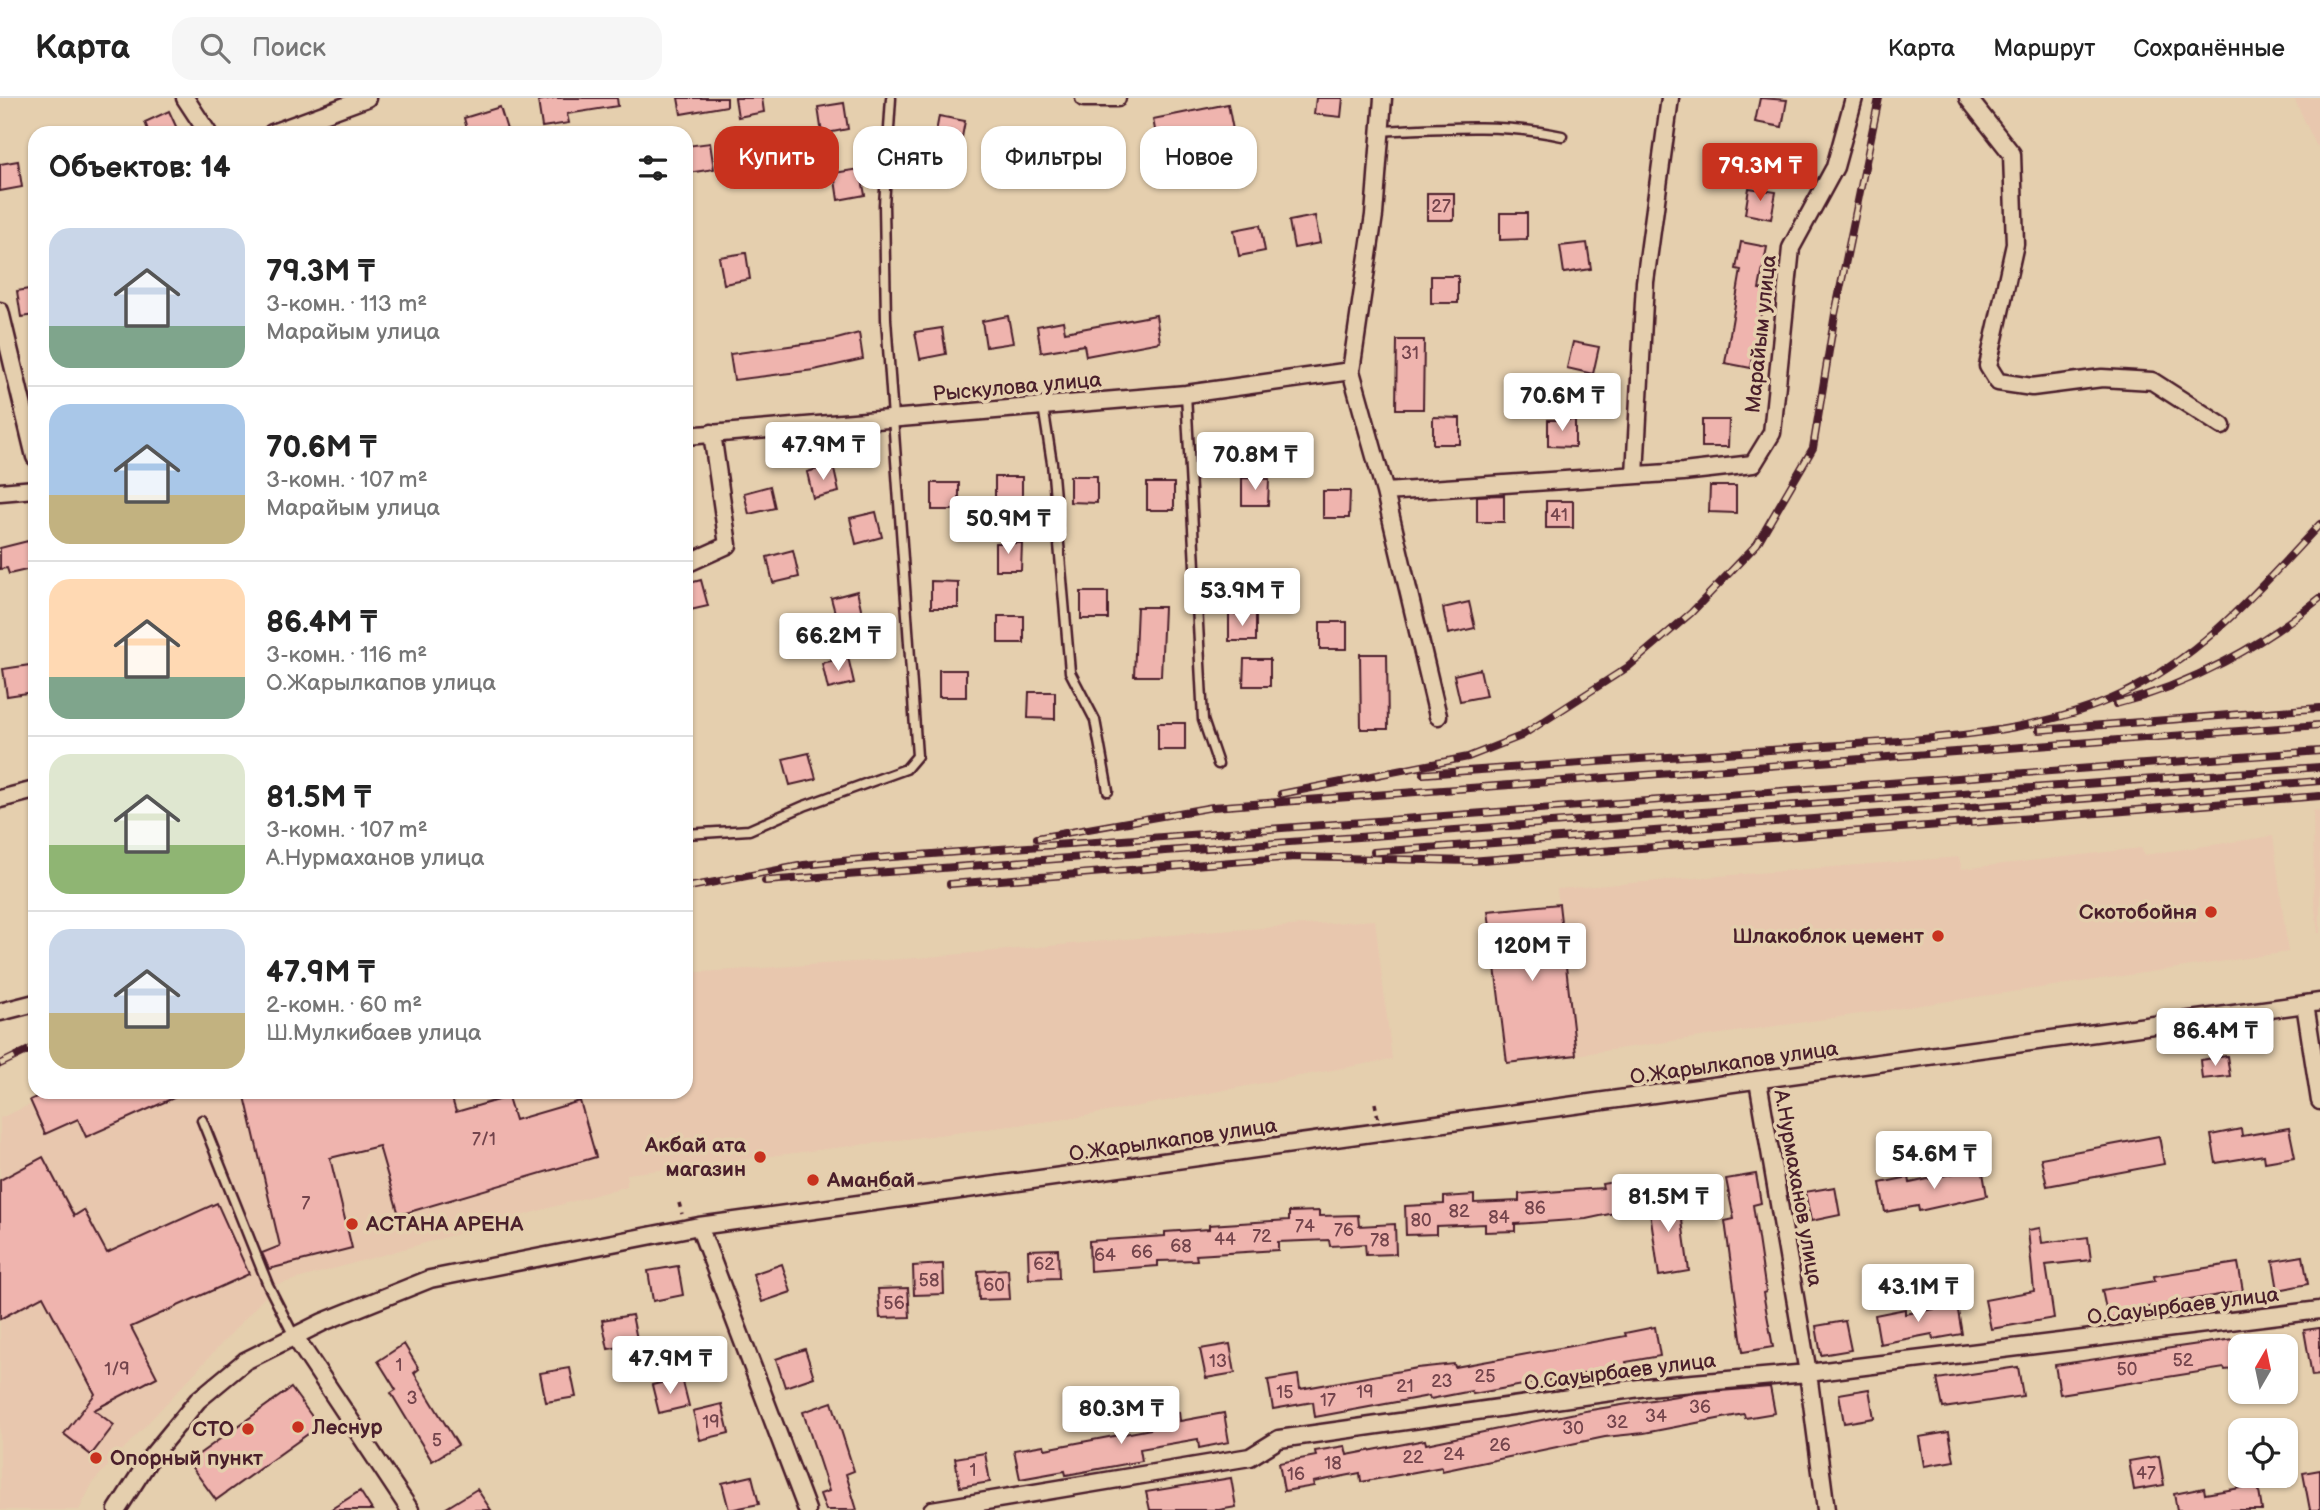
<!DOCTYPE html>
<html lang="ru">
<head>
<meta charset="utf-8">
<style>
  :root { --surface:#fff; --page:#f6f6f6; --text:#222; --muted:#767676; --line:#e0e0e0; --accent:#c8321e }
  body { margin:0; font-family:"Balsamiq Sans",sans-serif; background:var(--page); color:var(--text); height:100vh; display:flex; flex-direction:column; font-size:26px; white-space:nowrap }
  * { box-sizing:border-box; margin:0 }
  p { font-size:23px; color:var(--muted) }
  .icon { flex:none; width:38px; height:38px; fill:none; stroke:currentColor; stroke-width:2; stroke-linecap:round; stroke-linejoin:round }
  .map { position:relative; flex:1; overflow:hidden }
  .side { position:absolute; left:28px; top:28px; width:665px; height:973px; display:flex; flex-direction:column; background:var(--surface); border-radius:21px; box-shadow:0 2px 5px #0004 }
  .side>* { flex:none }
  .top-card { position:absolute; left:714px; top:28px; width:665px; height:63px; display:flex; gap:14px }
  .needle { width:46px; rotate:9deg }
  .tools { position:absolute; left:2228px; top:1236px; display:grid; gap:14px }
  .tools a { display:grid; place-items:center; width:70px; height:70px; border-radius:14px; background:var(--surface); box-shadow:0 2px 5px #0004; font-size:35px }
  .price { position:absolute; translate:-50% -60px; padding:0 16px; border-radius:7px; background:#fff; color:#222; font-size:23px; line-height:46px; filter:drop-shadow(0 2px 4px #0008) }
  .price::after { content:''; position:absolute; left:50%; top:42px; width:21px; height:16px; margin-left:-10px; background:inherit; clip-path:polygon(0 0,100% 0,50% 100%) }
  .price.on { background:var(--accent); color:#fff }
  ul { padding:0; list-style:none }
  li { display:flex; align-items:center; gap:21px; height:175px; padding:0 21px }
  li+li { border-top:2px solid var(--line) }
  li span { display:grid; place-items:center; flex:none; width:196px; height:140px; border-radius:21px; color:#555 }
  li>.icon { margin-inline-start:auto }
  span .icon { width:84px; height:84px; fill:#fffc; stroke-width:1 }
  li b { font-size:30px }
  h2 { display:flex; justify-content:space-between; align-items:center; height:84px; padding:0 21px; font-size:30px }
  .tag { padding:0 24px; border-radius:21px; background:var(--surface); box-shadow:0 2px 5px #0004; font-size:24px; line-height:63px }
  .tag.on { background:var(--accent); color:#fff }
  header { display:flex; align-items:center; gap:42px; box-sizing:border-box; height:98px; padding:0 35px; background:var(--surface); border-bottom:2px solid var(--line) }
  header strong { font-size:33px }
  nav { display:flex; gap:38px; margin-inline-start:auto; font-size:24px }
  .search { width:490px; height:63px; background:var(--page); display:flex; align-items:center; gap:18px; box-sizing:border-box; padding:0 24px; border-radius:21px; color:var(--muted); font-size:26px }
  .map>svg:first-child { display:block }
  .built { fill:#e8c7ae }
  .building { fill:#efb4ae; stroke:#4a1f2b; stroke-width:2 }
  .lines { fill:none; stroke-linecap:round; stroke-linejoin:round }
  .service-casing { stroke:#4a1f2b; stroke-width:13 }
  .minor-casing { stroke:#4a1f2b; stroke-width:21 }
  .path { stroke:#4a1f2b; stroke-width:3.5; stroke-dasharray:5 5; stroke-linecap:butt }
  .service { stroke:#e5cfae; stroke-width:8 }
  .minor { stroke:#e5cfae; stroke-width:16 }
  .rail-casing { stroke:#4a1f2b; stroke-width:8 }
  .rail { stroke:#e5cfae; stroke-width:5; stroke-dasharray:16; stroke-linecap:butt }
  .poi-dot { fill:#c8321e; stroke:#e5cfae; stroke-width:2.5 }
  .labels { text-anchor:middle; dominant-baseline:central; stroke-width:7; stroke-linejoin:round; paint-order:stroke }
  .number-label { font-size:18px; fill:#73444c }
  .street-label { font-size:21px; fill:#4a1f2b; stroke:#e5cfae }
  .poi-label { font-size:21px; font-weight:bold; fill:#4a1f2b; stroke:#e5cfae; text-anchor:end }
</style>
</head>
<body>
<header>
<strong>Карта</strong>
<div class="search"><svg class="icon" aria-label="search" viewBox="0 0 24 24"><circle cx="10" cy="10" r="6"/><path d="M15 15l6 6"/></svg>Поиск</div>
<nav><a>Карта</a><a>Маршрут</a><a>Сохранённые</a></nav>
</header>
<div class="map">
<svg width="2320" height="1412" viewBox="0 0 2320 1412">
  <rect width="100%" height="100%" fill="#e5cfae"/>
  <filter id="ink" filterUnits="userSpaceOnUse"><feTurbulence type="fractalNoise" baseFrequency=".0143" numOctaves="2"/><feDisplacementMap in="SourceGraphic" scale="14" xChannelSelector="R" yChannelSelector="G"/><feConvolveMatrix kernelMatrix="1 2 1 2 8 2 1 2 1" color-interpolation-filters="sRGB"/></filter>
  <g filter="url(#ink)">
    <!-- built -->
    <path class="built" d="M2294 0H2320V50L2316 47Z
      M2320 712V835H2318L2314 802 2313 713Z
      M2273 738 2288 854 1576 957 1557 791 1959 759 1962 771 2141 750 2144 757Z
      M1375 822 1392 961 1074 1020 627 1076V1088L276 1187 93 1384 79 1412H0V1020L59 994H686V875L917 860 1205 834Z"/>
    <!-- building -->
    <path class="building" d="M554 0H617L618 8 567 16 569 25 542 29 538 3Z
      M678 0H727V8L681 16Z
      M735 0H762L764 14 738 19Z
      M1316 0H1343L1341 19 1314 16Z
      M1760 0 1787 2 1782 29 1755 24Z
      M844 5 848 31 822 36 818 9Z
      M1228 6 1233 32 1158 48 1153 21Z
      M500 9 508 35H468L464 20Z
      M169 13 179 35H149L145 24Z
      M939 18 965 23 960 50 934 45Z
      M1029 36 1055 41 1050 68 1024 62Z
      M710 45 714 71 688 75 686 48Z
      M18 63 22 89 0 93V66Z
      M860 71 865 97 838 102 834 75Z
      M1749 90 1776 94 1771 121 1745 116Z
      M1427 95H1454V122H1427Z
      M1500 115H1527V141L1500 142Z
      M1315 118 1320 145 1294 150 1289 123Z
      M1260 127 1265 153 1239 158 1234 132Z
      M1741 144 1767 149 1759 191 1765 192 1751 270 1725 265 1741 172 1736 171Z
      M1587 145 1591 171 1564 175 1560 148Z
      M746 155 750 181 724 186 719 159Z
      M1431 178H1458V205H1431Z
      M35 190V217L21 219 17 193Z
      M1156 217 1160 244 1086 258 1084 247 1041 254 1037 228 1063 223 1065 234Z
      M1008 218 1013 245 986 249 982 223Z
      M942 230 946 256 920 261 915 234Z
      M859 235 863 261 814 272 734 282 730 256 833 242Z
      M1397 242H1424L1423 311H1396Z
      M1573 244 1599 249 1593 276 1567 270Z
      M1433 319 1460 320V346H1433Z
      M1548 322H1575V349L1548 348Z
      M1702 322H1729L1728 349H1702Z
      M833 367 839 394 813 400 807 374Z
      M1070 378H1097V405L1070 404Z
      M995 379H1022V406H995Z
      M1242 380 1269 381 1268 407H1242Z
      M932 385H959V412H932Z
      M1147 385H1174V412H1147Z
      M770 388 775 410 749 416 744 395Z
      M1710 388H1736V415L1709 414Z
      M1323 393H1350L1349 420H1323Z
      M1504 397V424H1477V398Z
      M1546 403H1573V430H1546Z
      M876 414 882 439 856 446 850 420Z
      M28 443 35 470 9 476 7 470 0 471V450Z
      M995 445H1022L1021 472H995Z
      M793 452 799 479 773 485 767 459Z
      M701 482 708 508 686 513V486Z
      M931 483 958 484V510H931Z
      M857 493 863 519 838 526 831 500Z
      M1081 494H1108V521H1081Z
      M1469 504 1475 530 1448 536 1443 510Z
      M1137 509H1164L1161 578H1134Z
      M1229 516H1256V543H1229Z
      M998 518H1024V545H998Z
      M1320 524H1347V551H1320Z
      M1360 556H1387L1388 631H1361Z
      M848 559 854 585 828 591 822 565Z
      M1244 561H1270V588H1243Z
      M30 567 34 594 7 598 3 571Z
      M1480 571 1486 598 1460 603 1454 577Z
      M939 572H966V599H939Z
      M1029 594H1055V621L1028 620Z
      M1158 625H1185V652H1158Z
      M809 655 816 681 790 687 783 661Z
      M1559 806 1576 957 1507 965 1488 813Z
      M2227 958 2230 978 2202 981 2200 962Z
      M47 994H187L86 1039 78 1021 45 1036 30 1002Z
      M244 994H450L456 1014 508 999 515 1022 580 1003 596 1059 399 1117 379 1048 330 1060 352 1150 269 1171 262 1155 280 1148Z
      M2289 1030 2295 1059 2265 1064 2264 1057 2216 1065 2211 1037 2241 1031 2242 1038Z
      M2159 1038 2164 1066 2047 1088 2041 1060Z
      M43 1059 74 1118 84 1112 107 1155 217 1105 249 1176 131 1229 157 1279 94 1312 114 1327 91 1357 64 1336 95 1296 43 1198 0 1221V1082Z
      M1982 1069 1987 1098 1919 1113 1918 1108 1885 1114 1880 1085 1909 1079 1910 1085Z
      M1756 1076 1761 1105 1753 1107 1766 1194 1763 1195 1773 1249 1743 1254 1725 1123 1734 1121 1726 1081Z
      M1632 1081 1638 1110 1586 1121 1515 1126V1133L1485 1134V1126L1436 1128V1136L1406 1137 1405 1108 1444 1106V1099L1474 1097V1105L1519 1103V1096L1603 1090 1602 1086Z
      M1835 1089 1840 1117 1811 1123 1805 1094Z
      M1678 1094 1689 1173 1659 1178 1648 1099Z
      M1319 1113V1118L1358 1117 1359 1128 1395 1126 1396 1156 1366 1157 1365 1146 1330 1148 1329 1142 1278 1144V1152L1196 1157 1197 1162 1158 1163V1168L1090 1173 1089 1143 1165 1138V1134L1209 1131V1127L1289 1122V1114Z
      M2040 1130 2042 1145 2088 1139 2091 1162 2046 1167 2054 1220 1991 1231 1985 1202 2034 1193 2028 1132Z
      M1058 1151 1059 1180 1029 1181 1028 1152Z
      M2303 1158 2308 1186 2278 1192 2273 1163Z
      M2238 1165 2243 1193 2136 1211 2137 1216 2108 1221 2102 1192 2155 1183 2154 1178Z
      M782 1166 791 1194 762 1204 753 1176Z
      M943 1166 944 1196 914 1197 913 1168Z
      M678 1168 683 1197 653 1203 648 1173Z
      M1008 1171 1010 1201 979 1202 978 1173Z
      M908 1190 910 1219 880 1220 878 1191Z
      M1957 1207 1962 1236 1933 1241 1932 1236 1880 1246 1875 1217 1905 1211V1216Z
      M632 1217 638 1246 608 1251 602 1222Z
      M1845 1223 1851 1252 1821 1257 1816 1228Z
      M1655 1229 1660 1258 1626 1264 1627 1268 1473 1296 1472 1293 1430 1301 1429 1298 1315 1319 1313 1304 1273 1311 1268 1282 1298 1277 1300 1291 1417 1270 1454 1266 1455 1269 1626 1238 1625 1235Z
      M2320 1230V1277L2312 1278 2304 1232Z
      M2240 1240V1270L2225 1272 2224 1270 2060 1296 2055 1267Z
      M404 1246 419 1271 414 1275 458 1347 432 1363 391 1295 396 1292 378 1263Z
      M1230 1246 1235 1275 1206 1280 1200 1251Z
      M805 1251 814 1279 785 1289 776 1261Z
      M2018 1269 2023 1298 1943 1310 1937 1281Z
      M570 1270 576 1299 546 1304 540 1275Z
      M682 1280 689 1308 659 1315 652 1287Z
      M1770 1289 1775 1315 1745 1320 1744 1316 1644 1335 1605 1339 1442 1373V1369L1361 1384 1360 1375 1313 1384 1314 1388 1284 1393 1279 1365 1316 1358 1315 1353 1345 1348 1347 1357 1425 1342 1426 1346 1585 1313 1695 1295Z
      M291 1290 319 1328 216 1402 188 1364Z
      M1869 1291 1874 1320 1844 1325 1839 1296Z
      M832 1304 854 1373 846 1376 857 1412H826L820 1396 829 1393 803 1314Z
      M722 1306 729 1335 700 1342 693 1313Z
      M1179 1314 1180 1323 1224 1315 1229 1344 1199 1350 1198 1341 1140 1351 1142 1363 1066 1377 1065 1373 1020 1381 1014 1352 1044 1347 1045 1351 1151 1331 1149 1320Z
      M1949 1334 1954 1363 1924 1368 1919 1339Z
      M985 1355 990 1384 960 1389 955 1360Z
      M2159 1358 2164 1387 2134 1392 2129 1363Z
      M2320 1372V1412H2310L2303 1375Z
      M752 1378 759 1406 729 1412 722 1385Z
      M1231 1380 1236 1409 1219 1412H1150L1146 1394Z
      M2258 1387 2262 1412H2177L2174 1396 2204 1390 2205 1396Z
      M477 1391 491 1412H443Z
      M360 1393 372 1412H330Z"/>
    <g class="lines">
      <defs>
        <path id="service" d="M1380 33C1440 30 1503 25 1562 38
          M1186 296 1203 622 1218 666
          M1043 308 1052 365 1070 574 1095 622 1108 693
          M686 736 749 732 804 708 906 671 917 658 886 221 884 107 891 0
          M202 1022 268 1187 294 1238"/>
        <path id="minor" d="M185 0 208 35
          M1084 0H1117
          M1383 0 1374 117 1351 273 1385 394 1438 618
          M1968 0 2012 56 2015 146 1988 268 1998 284 2032 289 2102 280 2152 283 2222 328
          M272 35 367 0
          M0 213 35 359
          M686 338 1186 296 1351 273
          M1635 377 1645 184 1670 0
          M0 394 35 391
          M1385 394 1683 374 1753 366 1772 335 1791 150 1835 69 1854 0
          M686 466 728 447 712 335
          M0 701 35 692
          M2305 906 2320 1003
          M0 914 35 905
          M1758 983 1808 1275 1826 1412
          M699 1128 807 1412
          M295 1239 410 1412
          M117 1412 151 1359 198 1302 245 1263 323 1224 430 1181 699 1128 2320 904
          M932 1412 1250 1359 1279 1341 1647 1289 1808 1275 2320 1212"/>
      </defs>
      <!-- service casing -->
      <use href="#service" class="service-casing"/>
      <!-- minor casing -->
      <use href="#minor" class="minor-casing"/>
      <!-- path -->
      <path class="path" d="M1375 1005 1378 1020
        M679 1105 682 1116"/>
      <!-- service -->
      <use href="#service" class="service"/>
      <!-- minor -->
      <use href="#minor" class="minor"/>
      <defs>
        <path id="rail" d="M2116 606C2190 587 2262 548 2320 500
          M2039 632 2320 610
          M1423 676C1548 667 1673 659 1798 650 1900 642 2027 641 2120 597 2202 559 2260 490 2320 426
          M1281 696 1468 659 1521 638 1628 569 1691 515 1757 446 1813 350 1835 216 1879 0
          M1037 740 1213 709 2320 627
          M1374 754 2320 683
          M1014 764 2320 669
          M765 783 1023 764
          M950 786 1295 759 1470 763 2320 698
          M689 789 804 767 852 762 2320 653
          M0 966 35 949"/>
      </defs>
      <!-- rail casing -->
      <use href="#rail" class="rail-casing"/>
      <!-- rail -->
      <use href="#rail" class="rail"/>
    </g>
  </g>
  <!-- markers -->
  <g class="poi-dot">
    <circle cx="2211" cy="814" r="7"/>
    <circle cx="1938" cy="838" r="7"/>
    <circle cx="760" cy="1059" r="7"/>
    <circle cx="813" cy="1082" r="7"/>
    <circle cx="352" cy="1126" r="7"/>
    <circle cx="298" cy="1329" r="7"/>
    <circle cx="248" cy="1331" r="7"/>
    <circle cx="96" cy="1360" r="7"/>
  </g>
  <g class="labels">
    <!-- number labels -->
    <g class="number-label">
      <text x="1441" y="108">27</text>
      <text x="1410" y="255">31</text>
      <text x="1559" y="417">41</text>
      <text x="484" y="1041">7/1</text>
      <text x="306" y="1105">7</text>
      <text x="1535" y="1110">86</text>
      <text x="1459" y="1113">82</text>
      <text x="1499" y="1119">84</text>
      <text x="1421" y="1122">80</text>
      <text x="1305" y="1128">74</text>
      <text x="1344" y="1132">76</text>
      <text x="1262" y="1138">72</text>
      <text x="1225" y="1141">44</text>
      <text x="1380" y="1142">78</text>
      <text x="1181" y="1148">68</text>
      <text x="1142" y="1154">66</text>
      <text x="1105" y="1157">64</text>
      <text x="1044" y="1166">62</text>
      <text x="929" y="1182">58</text>
      <text x="994" y="1187">60</text>
      <text x="894" y="1205">56</text>
      <text x="2183" y="1262">52</text>
      <text x="1218" y="1263">13</text>
      <text x="399" y="1267">1</text>
      <text x="117" y="1271">1/9</text>
      <text x="2127" y="1271">50</text>
      <text x="1485" y="1278">25</text>
      <text x="1442" y="1283">23</text>
      <text x="1405" y="1288">21</text>
      <text x="1285" y="1294">15</text>
      <text x="1365" y="1294">19</text>
      <text x="412" y="1300">3</text>
      <text x="1328" y="1302">17</text>
      <text x="1700" y="1309">36</text>
      <text x="1656" y="1318">34</text>
      <text x="711" y="1324">19</text>
      <text x="1617" y="1324">32</text>
      <text x="1573" y="1330">30</text>
      <text x="437" y="1342">5</text>
      <text x="1500" y="1347">26</text>
      <text x="1454" y="1356">24</text>
      <text x="1413" y="1359">22</text>
      <text x="1333" y="1365">18</text>
      <text x="973" y="1372">1</text>
      <text x="2146" y="1375">47</text>
      <text x="1296" y="1376">16</text>
    </g>
    <!-- street labels -->
    <g class="street-label">
      <text transform="translate(1761 236) rotate(-84)">Марайым улица</text>
      <text transform="translate(1017 289) rotate(-5)">Рыскулова улица</text>
      <text transform="translate(1734 965) rotate(-8)">О.Жарылкапов улица</text>
      <text transform="translate(1173 1042) rotate(-8)">О.Жарылкапов улица</text>
      <text transform="translate(1798 1090) rotate(80)">А.Нурмаханов улица</text>
      <text transform="translate(2183 1208) rotate(-7)">О.Сауырбаев улица</text>
      <text transform="translate(1620 1274) rotate(-7)">О.Сауырбаев улица</text>
    </g>
    <!-- poi labels -->
    <g class="poi-label">
      <text x="2197" y="814">Скотобойня</text>
      <text x="1924" y="838">Шлакоблок цемент</text>
      <text x="746" y="1047">Акбай ата<tspan x="746" dy="24">магазин</tspan></text>
      <text x="827" y="1082" text-anchor="start">Аманбай</text>
      <text x="366" y="1126" text-anchor="start">АСТАНА АРЕНА</text>
      <text x="312" y="1329" text-anchor="start">Леснур</text>
      <text x="234" y="1331">СТО</text>
      <text x="110" y="1360" text-anchor="start">Опорный пункт</text>
    </g>
  </g>
</svg>
<div class="tools">
<a><svg class="needle" viewBox="-14 -14 28 28"><path d="M0-13l5 13h-10z" fill="#e53935"/><path d="M0 13l5-13h-10z" fill="#767676"/></svg></a>
<a><svg class="icon" aria-label="locate" viewBox="0 0 24 24"><circle cx="12" cy="12" r="6"/><path d="M12 2v4M12 18v4M2 12h4M18 12h4"/></svg></a>
</div>
<b class="price on" style="left:1760px;top:105px">79.3M ₸</b>
<b class="price" style="left:1562px;top:335px">70.6M ₸</b>
<b class="price" style="left:823px;top:384px">47.9M ₸</b>
<b class="price" style="left:1255px;top:394px">70.8M ₸</b>
<b class="price" style="left:1008px;top:458px">50.9M ₸</b>
<b class="price" style="left:1242px;top:530px">53.9M ₸</b>
<b class="price" style="left:838px;top:575px">66.2M ₸</b>
<b class="price" style="left:1532px;top:885px">120M ₸</b>
<b class="price" style="left:2215px;top:970px">86.4M ₸</b>
<b class="price" style="left:1934px;top:1093px">54.6M ₸</b>
<b class="price" style="left:1668px;top:1136px">81.5M ₸</b>
<b class="price" style="left:1918px;top:1226px">43.1M ₸</b>
<b class="price" style="left:670px;top:1298px">47.9M ₸</b>
<b class="price" style="left:1121px;top:1348px">80.3M ₸</b>
<div class="top-card">
<a class="tag on">Купить</a>
<a class="tag">Снять</a>
<a class="tag">Фильтры</a>
<a class="tag">Новое</a>
</div>
<section class="side">
<h2>Объектов: 14<svg class="icon" aria-label="filters" viewBox="0 0 24 24"><path d="M4 7h16M4 17h16"/><circle cx="9" cy="7" r="2"/><circle cx="15" cy="17" r="2"/></svg></h2>
<ul>
<li><span style="background:linear-gradient(#c9d6e8 70%,#7fa58c 0)"><svg class="icon" aria-label="home" viewBox="0 0 24 24"><path d="M3 11l9-7 9 7M6 9v11h12V9"/></svg></span><div><b>79.3M ₸</b><p>3-комн. · 113 m²</p><p>Марайым улица</p></div></li>
<li><span style="background:linear-gradient(#a9c7e8 65%,#c2b280 0)"><svg class="icon" aria-label="home" viewBox="0 0 24 24"><path d="M3 11l9-7 9 7M6 9v11h12V9"/></svg></span><div><b>70.6M ₸</b><p>3-комн. · 107 m²</p><p>Марайым улица</p></div></li>
<li><span style="background:linear-gradient(#ffd9b3 70%,#7fa58c 0)"><svg class="icon" aria-label="home" viewBox="0 0 24 24"><path d="M3 11l9-7 9 7M6 9v11h12V9"/></svg></span><div><b>86.4M ₸</b><p>3-комн. · 116 m²</p><p>О.Жарылкапов улица</p></div></li>
<li><span style="background:linear-gradient(#dfe7d0 65%,#8fb573 0)"><svg class="icon" aria-label="home" viewBox="0 0 24 24"><path d="M3 11l9-7 9 7M6 9v11h12V9"/></svg></span><div><b>81.5M ₸</b><p>3-комн. · 107 m²</p><p>А.Нурмаханов улица</p></div></li>
<li><span style="background:linear-gradient(#c9d6e8 60%,#c2b280 0)"><svg class="icon" aria-label="home" viewBox="0 0 24 24"><path d="M3 11l9-7 9 7M6 9v11h12V9"/></svg></span><div><b>47.9M ₸</b><p>2-комн. · 60 m²</p><p>Ш.Мулкибаев улица</p></div></li>
</ul>
</section>
</div>
</body>
</html>
